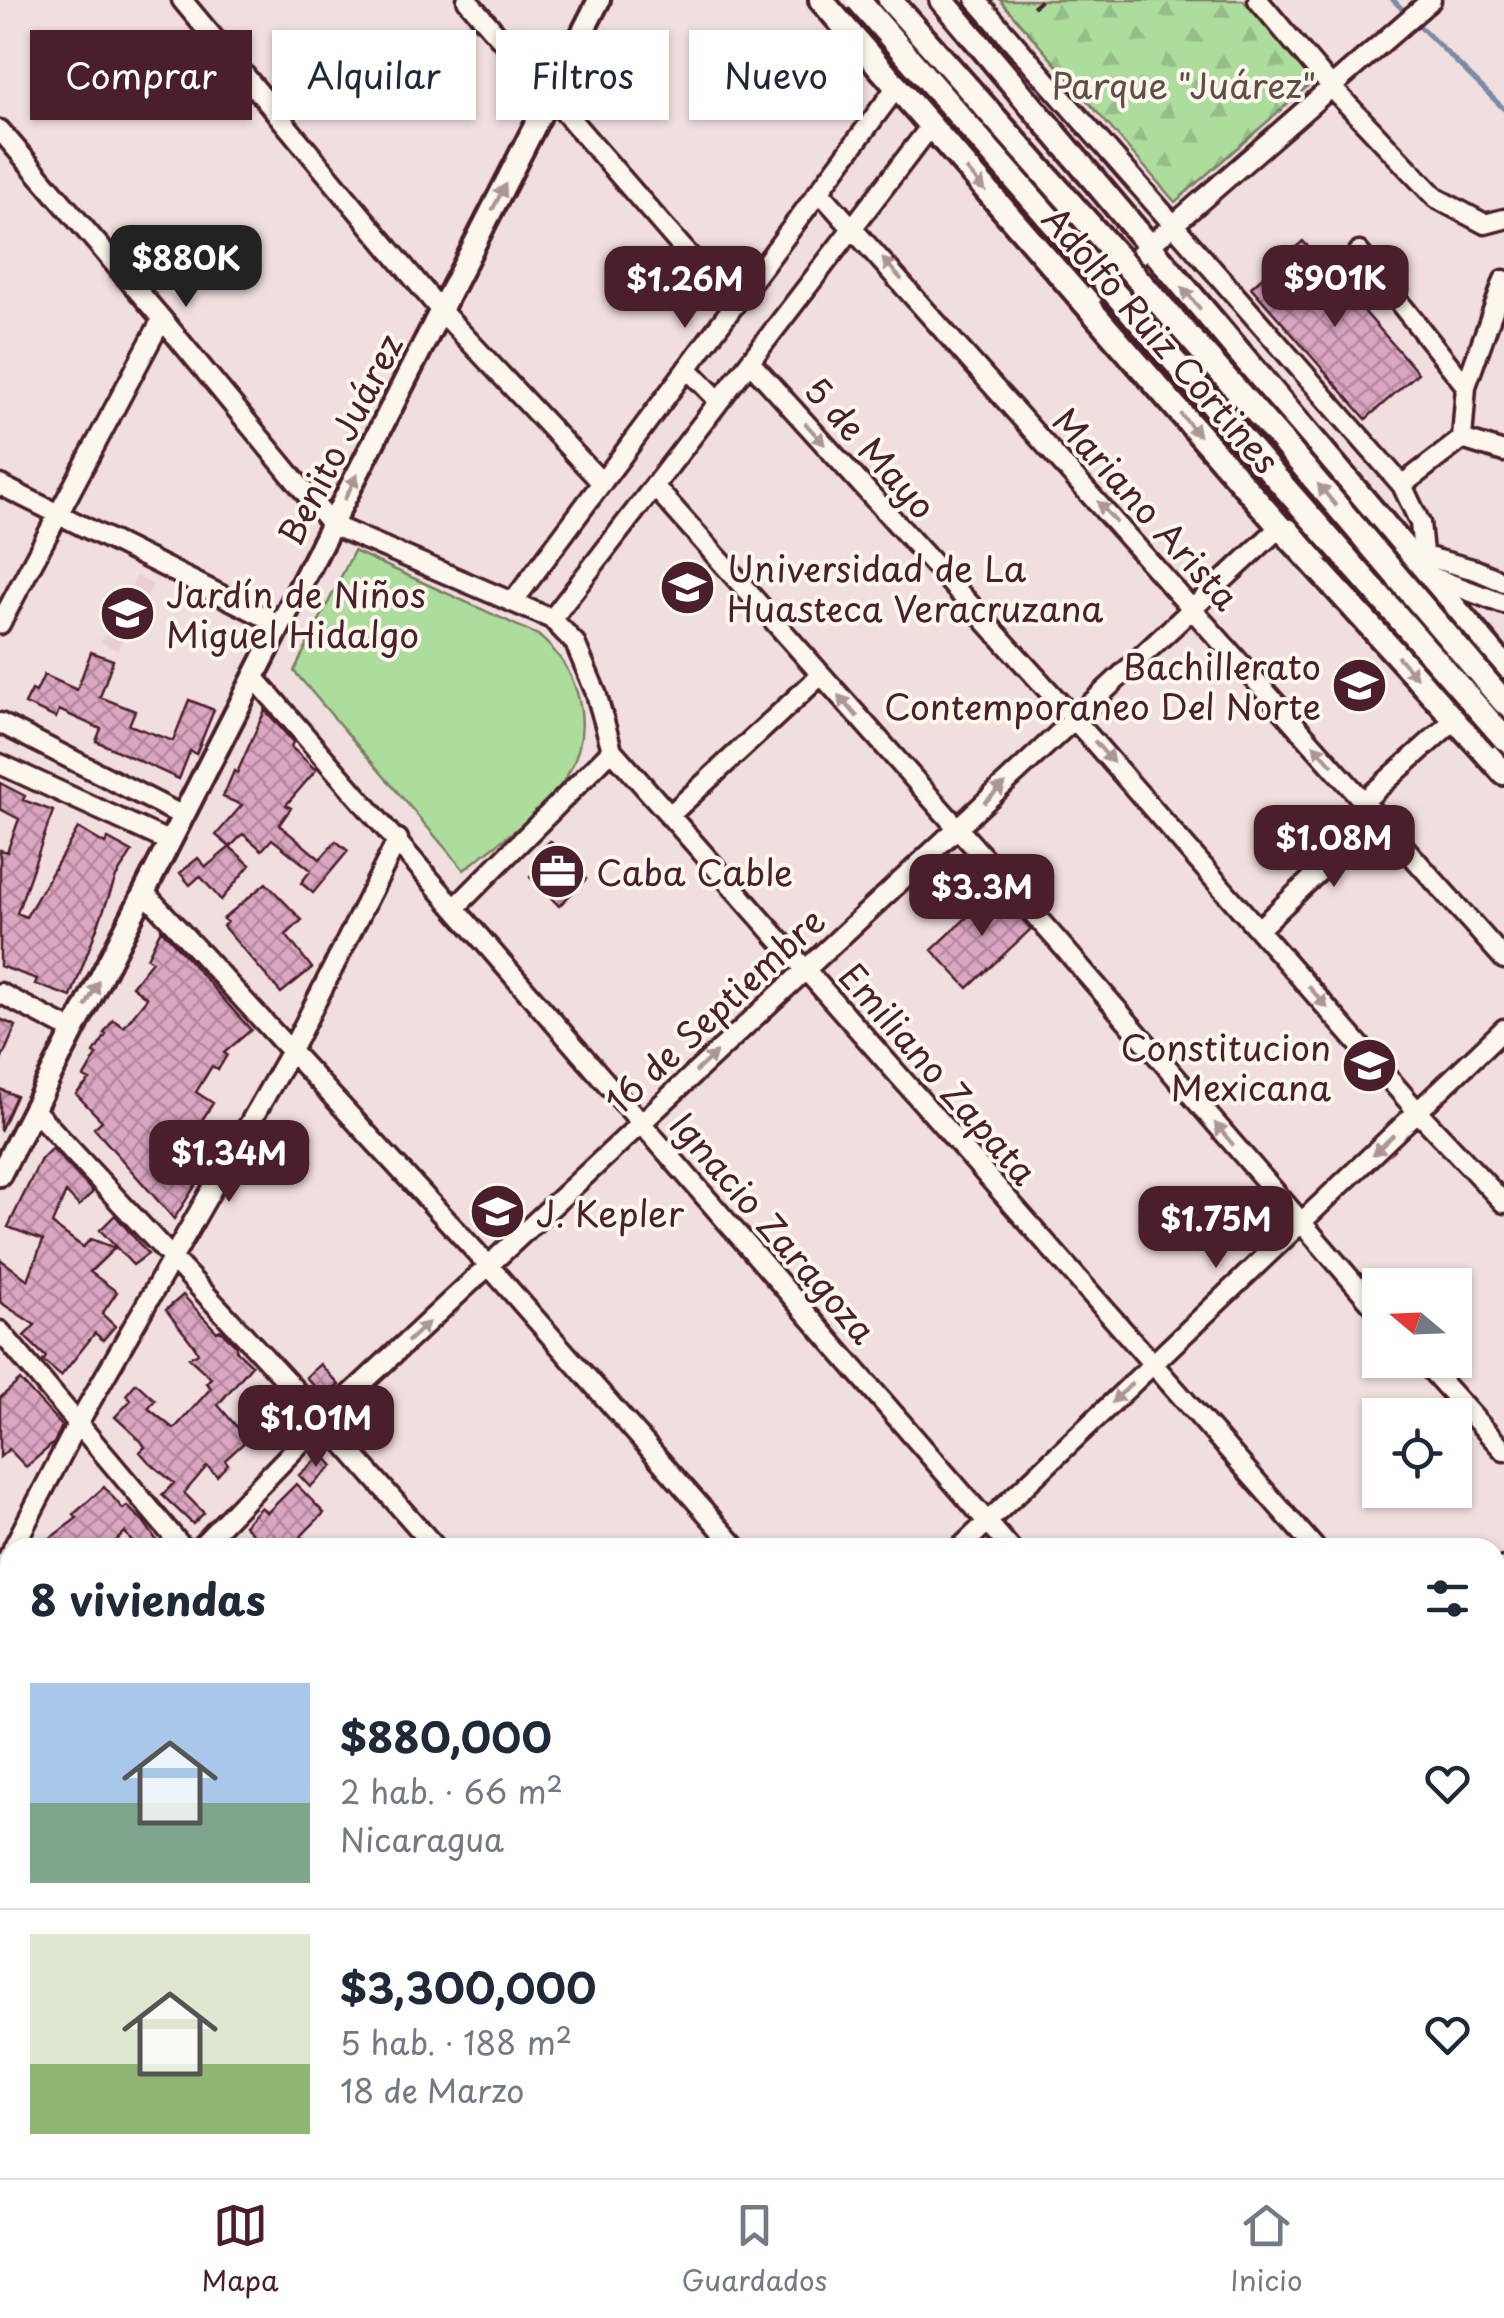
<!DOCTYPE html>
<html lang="es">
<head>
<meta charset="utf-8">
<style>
  :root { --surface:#fff; --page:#f2f2f3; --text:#1f2937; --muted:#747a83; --line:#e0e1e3; --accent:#4a1f2b }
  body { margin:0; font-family:"Playpen Sans",sans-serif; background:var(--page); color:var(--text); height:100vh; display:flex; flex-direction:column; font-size:38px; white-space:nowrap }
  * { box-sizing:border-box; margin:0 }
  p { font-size:32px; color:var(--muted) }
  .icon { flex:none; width:55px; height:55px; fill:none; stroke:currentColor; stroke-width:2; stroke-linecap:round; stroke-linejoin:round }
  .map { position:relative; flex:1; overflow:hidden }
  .panel { position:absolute; left:0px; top:1538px; width:1505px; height:642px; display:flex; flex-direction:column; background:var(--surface); border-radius:30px 30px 0 0; box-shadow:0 2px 8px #0004 }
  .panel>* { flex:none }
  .banner { position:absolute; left:30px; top:30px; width:1000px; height:90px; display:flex; gap:20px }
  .needle { width:65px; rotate:289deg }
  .controls { position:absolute; left:1362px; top:1268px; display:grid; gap:20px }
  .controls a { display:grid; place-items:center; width:110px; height:110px; border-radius:0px; background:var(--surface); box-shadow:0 2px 8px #0004; font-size:50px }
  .price { position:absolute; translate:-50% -85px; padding:0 22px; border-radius:20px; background:var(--accent); color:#fff; font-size:32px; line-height:65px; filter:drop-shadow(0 2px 5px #0008) }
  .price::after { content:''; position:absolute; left:50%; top:60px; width:30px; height:22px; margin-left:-15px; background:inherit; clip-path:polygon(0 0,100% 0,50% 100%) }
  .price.selected { background:#222; color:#fff }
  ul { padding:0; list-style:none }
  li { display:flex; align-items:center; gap:30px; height:250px; padding:0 30px }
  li+li { border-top:2px solid var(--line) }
  li span { display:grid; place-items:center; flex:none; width:280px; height:200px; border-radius:0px; color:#555 }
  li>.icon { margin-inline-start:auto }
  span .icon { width:120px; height:120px; fill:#fffc; stroke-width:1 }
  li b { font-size:42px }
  h2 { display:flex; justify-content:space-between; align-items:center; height:120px; padding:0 30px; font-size:42px }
  .pill { padding:0 35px; border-radius:0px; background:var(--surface); box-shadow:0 2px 8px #0004; font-size:35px; line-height:90px }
  .pill.selected { background:var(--accent); color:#fff }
  .dock { display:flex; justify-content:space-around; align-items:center; height:140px; border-top:2px solid var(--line); background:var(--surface); font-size:28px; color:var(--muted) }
  .dock a { display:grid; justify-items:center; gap:5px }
  .dock .selected { color:var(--accent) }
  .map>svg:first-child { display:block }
  .built { fill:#eaced6 }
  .industrial { fill:url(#industrial-grid) }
  .forest { fill:url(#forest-firs); stroke:#7b7e64; stroke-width:2.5 }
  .green { fill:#acdd9d; stroke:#7b7e64; stroke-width:2.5 }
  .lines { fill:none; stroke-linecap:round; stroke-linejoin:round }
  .stream { stroke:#7a8aa7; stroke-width:5 }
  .building { fill:url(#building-cross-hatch); stroke:#4a1f2b; stroke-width:2.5 }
  .minor-casing { stroke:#4a1f2b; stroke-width:25 }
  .tertiary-casing { stroke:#4a1f2b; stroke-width:28 }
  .secondary-casing { stroke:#4a1f2b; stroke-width:30 }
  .path { stroke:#4a1f2b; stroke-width:4; stroke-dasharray:10 8; stroke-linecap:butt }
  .minor { stroke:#fbf7ec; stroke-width:18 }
  .tertiary { stroke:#fbf7ec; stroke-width:20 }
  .secondary { stroke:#fbf7ec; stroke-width:22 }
  .secondary-bridge-casing { stroke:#4a1f2b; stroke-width:30; stroke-linecap:butt }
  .secondary-bridge { stroke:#fbf7ec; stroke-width:22 }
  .oneway { fill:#ab9695 }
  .labels { text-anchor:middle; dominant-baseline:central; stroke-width:8; stroke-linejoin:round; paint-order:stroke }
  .park-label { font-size:35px; fill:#624e48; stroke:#fbf7ec }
  .street-label { font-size:35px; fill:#4a1f2b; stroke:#fbf7ec }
  .poi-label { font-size:35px; fill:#4a1f2b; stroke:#fbf7ec; text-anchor:start }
</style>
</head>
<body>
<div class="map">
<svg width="1504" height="2178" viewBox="0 0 1504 2178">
  <defs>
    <pattern id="industrial-grid" width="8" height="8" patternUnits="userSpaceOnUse" patternTransform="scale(2.5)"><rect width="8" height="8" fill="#eaced6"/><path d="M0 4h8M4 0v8" fill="none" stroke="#cab0b8"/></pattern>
    <pattern id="forest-firs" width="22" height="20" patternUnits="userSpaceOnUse" patternTransform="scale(2.5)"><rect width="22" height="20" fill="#acdd9d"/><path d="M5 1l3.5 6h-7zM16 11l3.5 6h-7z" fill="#96bd87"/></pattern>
    <pattern id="building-cross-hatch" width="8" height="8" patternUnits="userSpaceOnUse" patternTransform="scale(2.5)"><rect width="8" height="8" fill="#daa6c1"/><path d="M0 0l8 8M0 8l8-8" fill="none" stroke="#b3879d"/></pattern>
  </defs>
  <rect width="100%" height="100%" fill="#f1dfdf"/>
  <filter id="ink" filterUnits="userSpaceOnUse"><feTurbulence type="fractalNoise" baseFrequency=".01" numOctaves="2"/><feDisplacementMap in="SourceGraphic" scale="20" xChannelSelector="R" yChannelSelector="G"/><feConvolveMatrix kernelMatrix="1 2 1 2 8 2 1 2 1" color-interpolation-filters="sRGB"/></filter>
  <g filter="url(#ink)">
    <!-- built -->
    <path class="built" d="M137 576 153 585 117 651 101 642Z
      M762 2170H912L930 2178H758Z"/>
    <!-- industrial -->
    <path class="industrial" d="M1103 2170H1150L1163 2178H1098Z"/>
    <!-- forest -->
    <path class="forest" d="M1000 0H1243L1314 81 1175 202Z"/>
    <!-- green -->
    <path class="green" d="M354 551 538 635C560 654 572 672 579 700 598 782 519 825 464 870L294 671Z"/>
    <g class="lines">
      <!-- stream -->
      <path class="stream" d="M1393 0 1504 109"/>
    </g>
    <!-- building -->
    <path class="building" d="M1303 241 1418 373 1366 419 1251 287Z
      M91 652 113 660 100 697 135 711 129 725 173 741 189 700 214 710 196 754 190 751 179 779 96 741 101 729 59 710 56 718 25 704 32 690 36 692 44 675 77 690Z
      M265 710 293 742 291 747 316 770 286 805 291 808 279 825 320 859 336 841 348 851 313 893 301 883 311 870 272 839 262 850 243 834 230 847 250 865 221 900 200 876 190 885 180 873 198 858 206 867 230 847 216 835 242 805 223 797 234 771 237 773Z
      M0 783 25 796 23 800 53 811 17 913 26 917 78 828 105 844 108 839 132 852 116 877 71 997 35 984 37 979 0 966V850L7 852 19 819 0 809Z
      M550 841 586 879 559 906 530 877 542 865 534 857Z
      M266 883 302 920 286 935 312 968 281 993 223 926 227 922 223 919Z
      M996 890 1031 929 968 988 932 950Z
      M161 929 251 1030 224 1053 227 1055 218 1070 212 1066 196 1092 213 1103 182 1151 202 1175 174 1219 94 1128 102 1121 76 1094 90 1080 84 1077 97 1055 94 1053 106 1035 104 1033 113 1020 124 1027 147 998 132 986 152 961 147 958Z
      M0 1019 16 1026 0 1063Z
      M0 1089 16 1096 0 1131Z
      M52 1148 93 1192 79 1206 66 1192 52 1224 83 1247 91 1239 115 1248 90 1272 117 1292 102 1314 115 1326 103 1340 95 1333 61 1376 43 1361 46 1357 24 1336 35 1325 0 1302V1259L28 1280 43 1240 8 1227 41 1159Z
      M115 1215 148 1254 133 1265 100 1230Z
      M183 1295 217 1332 220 1330 236 1345V1350L252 1365 218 1405 237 1427 274 1391 293 1411 269 1435 261 1427 225 1460 228 1464 217 1476 207 1466 197 1478 184 1493 204 1513 193 1524 162 1495 174 1483 149 1462 140 1452 145 1447 141 1441 115 1417 131 1400 126 1395 136 1383 155 1400 148 1408 174 1429 211 1388 206 1383 211 1378 189 1358 198 1353 195 1347 166 1310Z
      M320 1364 339 1385 325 1398 306 1377Z
      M20 1380 62 1426 54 1443 26 1467 9 1449 0 1457V1398Z
      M322 1454 333 1466 310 1487 299 1475Z
      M296 1484 324 1513 301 1536 314 1548H235L253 1534 244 1525 261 1507 267 1513Z
      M104 1487 123 1509 127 1506 144 1522 162 1548H136L125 1532 109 1548H55L49 1539 77 1518 74 1514Z"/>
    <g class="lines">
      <defs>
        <path id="minor" d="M182 0 441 311 602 483
          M467 0 733 306
          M976 0 1402 485 1420 523 1424 563
          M1258 0 1333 89 1436 198 1485 224 1504 219
          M0 130 162 319 332 525 552 619 575 643 596 693 612 750 1315 1548
          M819 191 1504 959
          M1359 252 1466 386
          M1084 303 1431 0
          M750 362 1074 719 1418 1112 1504 1203
          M687 368 719 401
          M1462 439 1504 452
          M0 485 281 625
          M1402 485 1462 439 1466 386 1504 280
          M654 486 1056 939 1380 1313
          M1295 543 1424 574 1504 604
          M1402 550 1476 570 1504 582
          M513 602 896 88
          M552 619 930 127
          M0 624 162 319
          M254 677 1010 1548
          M0 723 183 816
          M0 764 170 842
          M1364 801 1454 720
          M669 816 821 675
          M144 892 489 1266 737 1548
          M456 907 612 750
          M1259 929 1377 816
          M0 993 73 1031
          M33 1109 323 1420 436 1548
          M0 1331 183 1548
          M1422 1360 1504 1451
          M13 1548 77 1425 291 1051 398 839
          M199 1548 323 1420 1280 527 1371 544
          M960 1548 1504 1029
          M1495 1571 1504 1567
          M0 1573 10 1554
          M0 1656 10 1670
          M0 1735 10 1726
          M1495 1769 1504 1755
          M1495 1852 1504 1858
          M0 1993 10 2006
          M1495 2122 1504 2107
          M458 2170 468 2178
          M1197 2170 1211 2178
          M126 2178 144 2170
          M341 2178 345 2170
          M745 2178 750 2170
          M1239 2178 1244 2170
          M1463 2178 1467 2170"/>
        <path id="tertiary" d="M0 1175 599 0"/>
        <path id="secondary" d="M821 0 1280 527 1504 773
          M942 0 1504 666"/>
      </defs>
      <!-- minor casing -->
      <use href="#minor" class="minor-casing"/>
      <!-- tertiary casing -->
      <use href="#tertiary" class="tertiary-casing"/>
      <!-- secondary casing -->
      <use href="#secondary" class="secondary-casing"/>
      <!-- path -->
      <path class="path" d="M1033 7 1041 0"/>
      <!-- minor -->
      <use href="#minor" class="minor"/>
      <!-- tertiary -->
      <use href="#tertiary" class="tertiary"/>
      <!-- secondary -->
      <use href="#secondary" class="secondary"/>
      <defs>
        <path id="secondary-bridge" d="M858 0 1504 738
          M890 0 1280 439 1504 702"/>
      </defs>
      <!-- secondary-bridge casing -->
      <use href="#secondary-bridge" class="secondary-bridge-casing"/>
      <!-- secondary-bridge -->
      <use href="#secondary-bridge" class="secondary-bridge"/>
    </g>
    <!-- one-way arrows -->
    <defs><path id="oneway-solid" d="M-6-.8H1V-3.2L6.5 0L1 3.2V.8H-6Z" transform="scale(2.5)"/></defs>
    <g class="oneway">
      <use href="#oneway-solid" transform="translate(976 180) rotate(49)"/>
      <use href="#oneway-solid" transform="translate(499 197) rotate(-63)"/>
      <use href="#oneway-solid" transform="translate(892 269) rotate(-132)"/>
      <use href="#oneway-solid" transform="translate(1191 298) rotate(-130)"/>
      <use href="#oneway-solid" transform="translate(1190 425) rotate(49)"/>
      <use href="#oneway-solid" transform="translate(815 434) rotate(48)"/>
      <use href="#oneway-solid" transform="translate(351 487) rotate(-63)"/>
      <use href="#oneway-solid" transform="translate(1327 495) rotate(-130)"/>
      <use href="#oneway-solid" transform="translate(1107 512) rotate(-132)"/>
      <use href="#oneway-solid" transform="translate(1407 667) rotate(48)"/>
      <use href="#oneway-solid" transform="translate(848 706) rotate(-131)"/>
      <use href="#oneway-solid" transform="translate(1104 752) rotate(49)"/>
      <use href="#oneway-solid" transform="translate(1323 755) rotate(-132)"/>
      <use href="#oneway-solid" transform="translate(995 793) rotate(-43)"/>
      <use href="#oneway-solid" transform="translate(92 994) rotate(-63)"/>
      <use href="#oneway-solid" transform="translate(1318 997) rotate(49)"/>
      <use href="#oneway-solid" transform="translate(706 1062) rotate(-43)"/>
      <use href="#oneway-solid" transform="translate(1224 1134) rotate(-130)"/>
      <use href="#oneway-solid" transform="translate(1383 1145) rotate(136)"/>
      <use href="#oneway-solid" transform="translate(418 1332) rotate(-43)"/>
      <use href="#oneway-solid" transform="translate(1122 1393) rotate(136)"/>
    </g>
  </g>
  <!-- icons -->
  <defs>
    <symbol id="university-disc" viewBox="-11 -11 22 22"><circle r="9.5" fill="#4a1f2b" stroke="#fbf7ec"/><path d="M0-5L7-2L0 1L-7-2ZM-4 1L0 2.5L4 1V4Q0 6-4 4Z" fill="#fff"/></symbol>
    <symbol id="school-disc" viewBox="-11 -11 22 22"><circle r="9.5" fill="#4a1f2b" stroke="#fbf7ec"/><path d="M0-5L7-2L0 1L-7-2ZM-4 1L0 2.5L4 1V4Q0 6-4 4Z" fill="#fff"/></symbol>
    <symbol id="office-disc" viewBox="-11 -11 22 22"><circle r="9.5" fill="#4a1f2b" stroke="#fbf7ec"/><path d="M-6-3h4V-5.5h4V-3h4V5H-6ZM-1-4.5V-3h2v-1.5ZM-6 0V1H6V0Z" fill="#fff"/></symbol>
  </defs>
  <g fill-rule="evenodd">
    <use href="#university-disc" x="656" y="556" width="63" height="63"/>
    <use href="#school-disc" x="96" y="582" width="63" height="63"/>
    <use href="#university-disc" x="1328" y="654" width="63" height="63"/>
    <use href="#office-disc" x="526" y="840" width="63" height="63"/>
    <use href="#university-disc" x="1338" y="1034" width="63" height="63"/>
    <use href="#school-disc" x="466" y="1180" width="63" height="63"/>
  </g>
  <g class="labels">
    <!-- park labels -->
    <g class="park-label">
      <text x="1184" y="84">Parque "Juárez"</text>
    </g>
    <!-- street labels -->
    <g class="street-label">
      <text transform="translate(1162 339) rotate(49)">Adolfo Ruiz Cortines</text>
      <text transform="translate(339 439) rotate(-63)">Benito Juárez</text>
      <text transform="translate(871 447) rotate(48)">5 de Mayo</text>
      <text transform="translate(1147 508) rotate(48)">Mariano Arista</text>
      <text transform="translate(714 1010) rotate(-43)">16 de Septiembre</text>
      <text transform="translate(939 1073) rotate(49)">Emiliano Zapata</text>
      <text transform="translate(774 1227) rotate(49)">Ignacio Zaragoza</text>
    </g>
    <!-- poi labels -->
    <g class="poi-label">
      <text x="727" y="567">Universidad de La<tspan x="727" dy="40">Huasteca Veracruzana</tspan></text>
      <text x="166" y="593">Jardín de Niños<tspan x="166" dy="40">Miguel Hidalgo</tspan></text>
      <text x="1321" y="665" text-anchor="end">Bachillerato<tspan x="1321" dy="40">Contemporaneo Del Norte</tspan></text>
      <text x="596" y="871">Caba Cable</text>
      <text x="1331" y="1046" text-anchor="end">Constitucion<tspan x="1331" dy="40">Mexicana</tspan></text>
      <text x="536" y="1212">J. Kepler</text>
    </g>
  </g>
</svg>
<div class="controls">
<a><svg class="needle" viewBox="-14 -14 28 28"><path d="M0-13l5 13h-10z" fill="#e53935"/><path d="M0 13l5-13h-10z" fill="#747a83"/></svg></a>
<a><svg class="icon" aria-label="locate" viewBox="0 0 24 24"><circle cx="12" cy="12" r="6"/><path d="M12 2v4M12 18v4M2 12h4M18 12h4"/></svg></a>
</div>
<b class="price selected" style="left:186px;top:310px">$880K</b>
<b class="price" style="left:1335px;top:330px">$901K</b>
<b class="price" style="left:685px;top:331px">$1.26M</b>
<b class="price" style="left:1334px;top:890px">$1.08M</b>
<b class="price" style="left:982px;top:939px">$3.3M</b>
<b class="price" style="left:229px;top:1205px">$1.34M</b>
<b class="price" style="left:1216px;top:1271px">$1.75M</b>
<b class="price" style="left:316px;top:1470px">$1.01M</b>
<div class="banner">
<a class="pill selected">Comprar</a>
<a class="pill">Alquilar</a>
<a class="pill">Filtros</a>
<a class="pill">Nuevo</a>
</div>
<section class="panel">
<h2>8 viviendas<svg class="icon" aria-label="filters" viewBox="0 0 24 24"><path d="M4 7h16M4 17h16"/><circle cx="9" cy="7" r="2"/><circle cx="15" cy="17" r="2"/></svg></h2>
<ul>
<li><span style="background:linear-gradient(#a9c7e8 60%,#7fa58c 0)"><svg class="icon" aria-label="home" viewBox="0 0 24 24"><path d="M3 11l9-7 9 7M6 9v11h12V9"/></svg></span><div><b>$880,000</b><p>2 hab. · 66 m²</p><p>Nicaragua</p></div><svg class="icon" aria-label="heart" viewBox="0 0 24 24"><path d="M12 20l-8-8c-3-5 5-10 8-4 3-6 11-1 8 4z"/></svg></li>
<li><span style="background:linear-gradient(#dfe7d0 65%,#8fb573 0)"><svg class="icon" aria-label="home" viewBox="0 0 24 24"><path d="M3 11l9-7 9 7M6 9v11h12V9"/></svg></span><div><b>$3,300,000</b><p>5 hab. · 188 m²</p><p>18 de Marzo</p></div><svg class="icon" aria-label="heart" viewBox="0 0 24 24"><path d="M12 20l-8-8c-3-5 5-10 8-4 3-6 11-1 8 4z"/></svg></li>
</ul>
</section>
</div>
<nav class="dock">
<a class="selected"><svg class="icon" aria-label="map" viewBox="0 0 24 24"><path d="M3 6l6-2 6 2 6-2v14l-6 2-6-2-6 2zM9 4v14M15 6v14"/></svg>Mapa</a>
<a><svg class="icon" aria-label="saved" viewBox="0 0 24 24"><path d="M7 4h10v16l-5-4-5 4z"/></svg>Guardados</a>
<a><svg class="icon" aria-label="home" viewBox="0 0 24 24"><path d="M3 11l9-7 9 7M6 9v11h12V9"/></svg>Inicio</a>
</nav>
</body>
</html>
